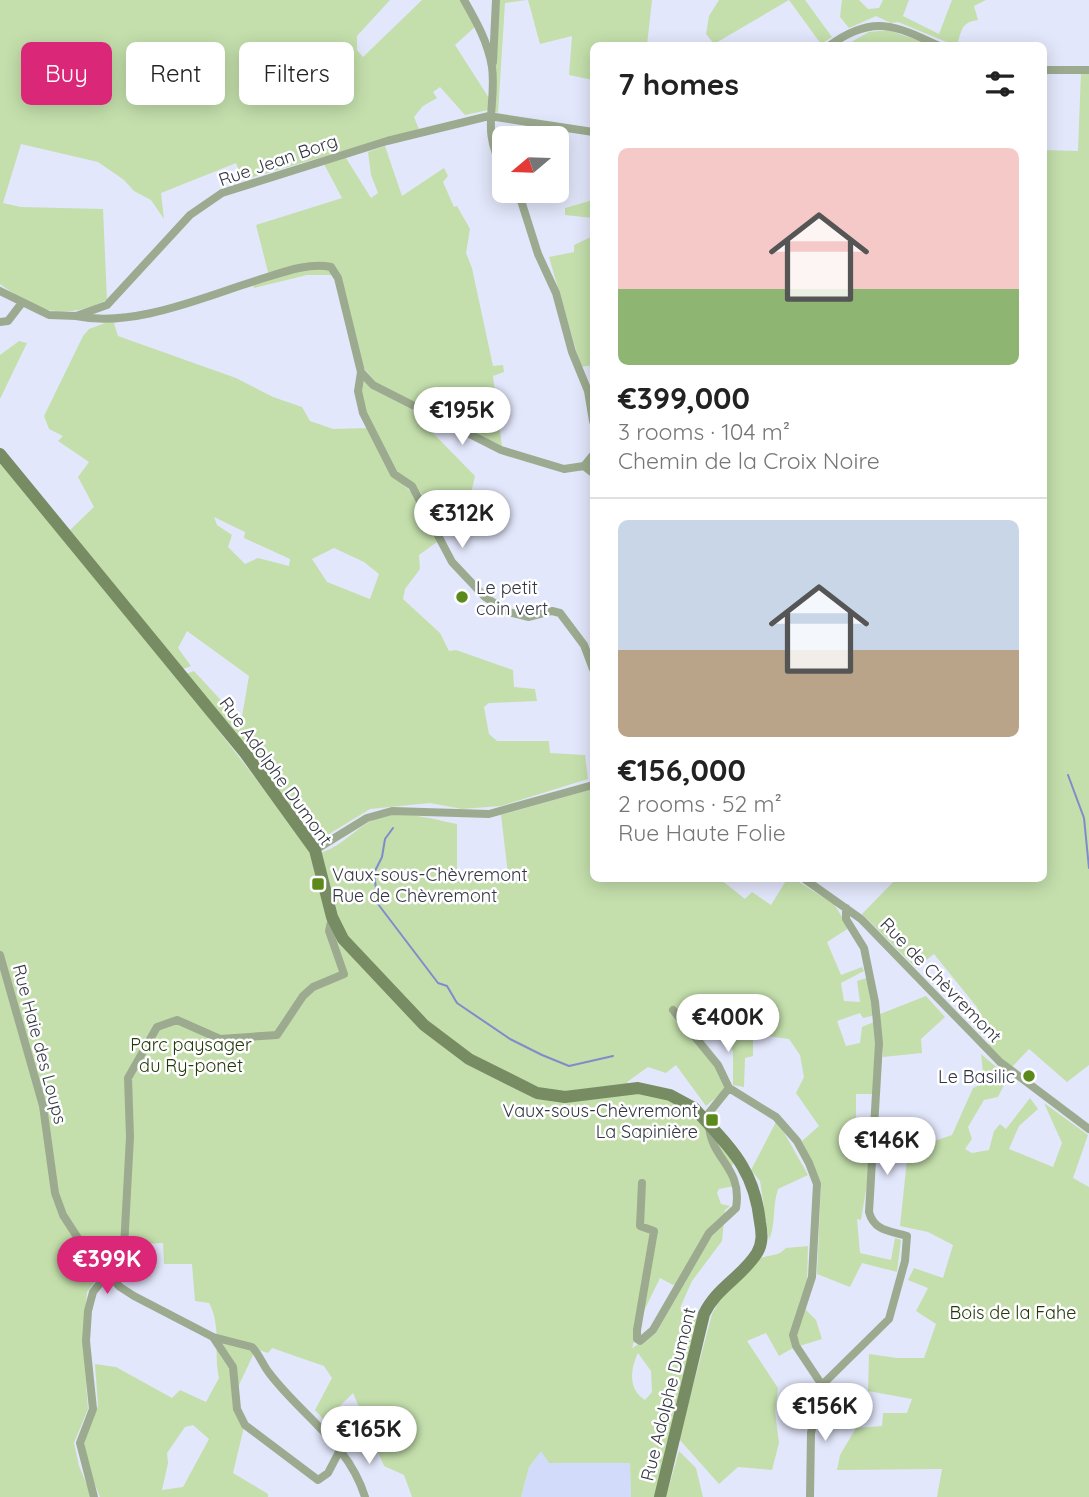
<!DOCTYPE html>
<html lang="en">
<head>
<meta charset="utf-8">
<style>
  :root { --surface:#fff; --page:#f2f2f2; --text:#222; --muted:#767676; --line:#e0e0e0; --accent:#db2777 }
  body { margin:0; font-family:Quicksand,sans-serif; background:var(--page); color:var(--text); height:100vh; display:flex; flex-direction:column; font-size:26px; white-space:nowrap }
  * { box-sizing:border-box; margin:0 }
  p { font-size:23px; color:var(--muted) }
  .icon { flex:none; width:38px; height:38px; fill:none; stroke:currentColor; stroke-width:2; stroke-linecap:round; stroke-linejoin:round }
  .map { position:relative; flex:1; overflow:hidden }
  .sheet { position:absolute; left:590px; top:42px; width:457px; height:840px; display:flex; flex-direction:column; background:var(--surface); border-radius:10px; box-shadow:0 4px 18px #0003 }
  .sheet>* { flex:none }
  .top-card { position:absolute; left:21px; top:42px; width:464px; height:63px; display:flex; gap:14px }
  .needle { width:46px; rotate:251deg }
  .fabs { position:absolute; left:492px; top:126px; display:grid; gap:14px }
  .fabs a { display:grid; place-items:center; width:77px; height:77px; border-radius:10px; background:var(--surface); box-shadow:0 4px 18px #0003; font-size:35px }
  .price { position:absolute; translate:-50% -60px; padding:0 16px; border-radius:24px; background:#fff; color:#222; font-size:23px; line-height:46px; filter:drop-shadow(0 2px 4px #0008) }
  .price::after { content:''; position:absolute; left:50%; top:42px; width:21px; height:16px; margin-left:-10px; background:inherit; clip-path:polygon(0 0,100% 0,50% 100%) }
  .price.on { background:var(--accent); color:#fff }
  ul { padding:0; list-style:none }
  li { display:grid; align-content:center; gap:14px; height:371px; padding:0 28px }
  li+li { border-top:2px solid var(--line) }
  li span { display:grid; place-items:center; height:217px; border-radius:10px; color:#555 }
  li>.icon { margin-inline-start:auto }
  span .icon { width:126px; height:126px; fill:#fffc; stroke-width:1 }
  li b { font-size:30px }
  h2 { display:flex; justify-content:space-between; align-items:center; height:84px; padding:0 28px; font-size:30px }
  .chip { padding:0 24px; border-radius:10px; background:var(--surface); box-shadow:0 4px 18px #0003; font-size:24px; line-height:63px }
  .chip.on { background:var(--accent); color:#fff }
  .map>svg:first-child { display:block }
  .built { fill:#d3dbfb }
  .green { fill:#c4dfac; fill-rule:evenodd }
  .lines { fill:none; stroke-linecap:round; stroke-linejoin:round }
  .stream { stroke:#808bca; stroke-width:2 }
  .street { stroke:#9cab8f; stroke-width:8 }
  .secondary { stroke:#778c63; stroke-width:12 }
  .poi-dot { fill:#5b891c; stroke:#fff; stroke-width:2.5 }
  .labels { text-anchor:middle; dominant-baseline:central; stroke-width:5; stroke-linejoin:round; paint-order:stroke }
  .street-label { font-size:18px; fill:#333643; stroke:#fff }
  .poi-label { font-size:18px; fill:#333643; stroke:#fff; text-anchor:start }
  .park-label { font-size:18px; fill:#24390a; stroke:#fff }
</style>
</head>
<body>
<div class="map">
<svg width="1089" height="1497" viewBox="0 0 1089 1497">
  <rect width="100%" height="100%" fill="#e3e7fb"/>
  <!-- built -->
  <path class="built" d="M541 1450 549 1463H630L631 1497H521L529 1467Z"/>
  <!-- green -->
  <path class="green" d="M0 0H390L357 36V50L363 57 422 0H460L476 26 455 45 489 98 488 110 465 115 440 87 433 92 437 98 423 106 414 117 419 129 243 180 236 163 161 193 164 219 151 200 134 191 124 180 98 162 21 144 3 203 21 207 103 209 107 300C62 321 38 312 0 284Z
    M499 0H527L505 3 498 113 493 111Z
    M528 0H652L647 45 593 46V80L569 75 572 36 540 44Z
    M719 0H805L832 37 821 44 789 0 714 44 706 34 709 16Z
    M842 0H859L868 9 879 8 883 0H909L903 16 939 34 952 0H986L974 6 978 20C963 22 962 28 958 42L967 46 954 45 898 22 891 23 876 16 849 28 840 17Z
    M888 30 931 45 844 46 869 32Z
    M1081 72H1089V1065L1067 1082 1029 1049 1012 1067 987 1046 995 1038 976 1006 934 954 916 968 862 914 896 879 1043 878V150L1078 151Z
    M385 146 402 196 444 168 448 176 443 182 454 207 457 206 470 229 466 253 472 268 493 366 503 365 504 372 493 376 502 447 380 387 363 367 339 275H307L254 288 252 282 269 276 256 225 342 198 324 164 346 158 371 198 378 193 371 175 368 152Z
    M593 200V218L565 215V208Z
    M593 236V365L581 367 549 257 574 252V245Z
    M113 320 118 336 236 378 273 397 302 407 310 421 333 429 368 428 360 389 363 380 425 415 427 427 475 476 466 515 440 523 423 495 406 478 401 482 419 500 437 542 419 555 420 569 405 589 403 599 440 633 449 651 456 650 513 670 514 687 535 689 537 701 489 703 484 707 489 734 497 741H549L550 753 585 755 588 779 501 806 462 809 430 803 370 809 324 837 315 836 186 674 194 671 241 722 249 676 187 631 178 648 191 666 183 669 70 530 94 507 78 477 89 462 58 441 63 436 49 429 44 416 83 336 89 329ZM214 517 245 532 244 538 290 559 289 566 258 558 245 564 228 547 232 535 217 525ZM334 548 364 562 379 574 370 599 327 582 312 559Z
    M19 341 27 343 0 399V355Z
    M0 454 62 528 314 854C337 851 351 832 371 821 396 807 431 819 457 824V880L508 874 501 815 593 789V878L720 879 745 899 752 892 771 905 787 879H794L834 904 849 928 827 942 841 975 862 967 864 971 841 983 844 1001 860 1002 857 981 870 977 876 1015 863 1018 860 1013 837 1021 846 1046 860 1043 862 1027 876 1021 874 1094H856V1131L863 1135 870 1131 869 1172 861 1220 857 1219 860 1253 891 1260 895 1238 901 1240 897 1272 862 1263 850 1287 817 1274 821 1185 802 1141 819 1126 796 1093 804 1077 800 1055 789 1039 753 1034V1056L745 1058 744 1087 733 1085V1051L719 1029 703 1042 726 1089 706 1106 676 1065 666 1073 648 1067 627 1082C639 1096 651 1092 667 1098 695 1110 715 1138 735 1161L727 1174 734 1186 719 1189 717 1193 721 1204 730 1206 725 1210 722 1241 692 1281 680 1308 700 1319 658 1497H631L630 1463H549L541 1451 529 1467 521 1497H412L404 1475 384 1466 353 1393 325 1421 315 1410 332 1378 324 1366 272 1348 268 1353 256 1349 238 1387 236 1410 244 1427 233 1473 268 1494V1497H100L87 1466 84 1447 85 1431 98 1406 95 1364 116 1367 172 1398 180 1390 206 1402 219 1378C213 1352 222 1327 209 1303L195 1301 192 1264H164L163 1243 121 1245 87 1292 83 1341 88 1409 74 1443 79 1466 92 1497H0ZM660 1278 673 1285 687 1278 656 1333 632 1348 642 1315ZM638 1353 651 1371 652 1392 645 1400C628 1390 630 1369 638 1353ZM193 1425 209 1439 183 1487 162 1490 168 1463 167 1453 185 1427Z
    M926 996 945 1017 921 1039 922 1053 883 1057 880 1014Z
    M981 1054 1008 1077 998 1097 984 1100 968 1127 972 1139 965 1149 972 1153 989 1150 994 1131 1000 1124 1006 1129 1030 1098 1038 1109 1019 1126 1009 1149 1053 1167 1062 1143 1044 1103 1088 1135 1073 1178 1089 1187V1497H937L942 1469 837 1470 840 1455 856 1428 882 1426 883 1413H907L912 1399 868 1391 869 1354 897 1358H924L936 1324 916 1311 928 1288 908 1280 914 1268 943 1278 953 1245 928 1232 900 1226 908 1150 952 1135 973 1088 984 1083Z
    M777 1120 808 1175 778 1189C772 1207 776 1225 769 1240L760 1181 751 1170Z
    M808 1246 807 1285 799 1303 816 1320 822 1339 793 1348 779 1356 766 1333 747 1341 778 1388 775 1412 779 1443 772 1470 738 1467 719 1484 679 1439 712 1314C720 1298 744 1266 761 1258 772 1254 777 1257 786 1248Z
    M679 1451 696 1468 703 1497H666Z"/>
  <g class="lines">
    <!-- stream -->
    <path class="stream" d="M1068 775 1084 818 1089 868
      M393 828 385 839 382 857 374 873 378 904 438 983 447 986 457 1003 510 1039 542 1055 569 1066 613 1056"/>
    <!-- street -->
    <path class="street" d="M464 0C476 21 488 42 492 67 497 105 480 132 504 169
      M829 46C872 14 895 25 939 46
      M493 62 496 0
      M1043 70H1089
      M518 191 538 254 556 293 572 352 588 391 593 421
      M0 291 49 315 76 316 107 305 190 215 222 193 387 141 489 116 593 132
      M76 316C135 328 203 297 258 280 281 273 308 262 331 267L338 278 361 372 358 391 363 413 394 474 412 486 452 562 485 597 508 612 529 617 552 611 560 613 584 645 593 669
      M0 322 8 321 21 304
      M361 372 373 385 501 450 564 469 584 466 593 473
      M584 466 593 455
      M315 850 367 818 392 811 489 814 593 785
      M803 878 861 919 1000 1062 1089 1129
      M0 955 43 1106 55 1193 63 1215 83 1246 120 1287 134 1296 213 1337 252 1347C260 1355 263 1366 270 1374 302 1416 349 1444 365 1497
      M673 1010 718 1065 729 1088 776 1117 797 1141 809 1163 817 1184 812 1277 793 1335 796 1346 822 1385
      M704 1119 729 1088
      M642 1183 640 1226 654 1231 637 1330V1339L640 1341 653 1330 709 1233 736 1208C743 1167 711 1160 709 1125
      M213 1337 233 1367 237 1409 245 1425 318 1480 328 1473 340 1450
      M94 1497 80 1443 93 1409 86 1341 88 1311 93 1292 117 1262 124 1247 130 1137 128 1078 157 1027 177 1020 220 1039 277 1035 303 996 313 987 344 974 329 931 332 917
      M810 1497 811 1433 822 1385 889 1319 905 1261 907 1236C890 1231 874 1231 869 1212L879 1043 875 1002 864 948 846 919V908"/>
    <!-- secondary -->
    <path class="secondary" d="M0 454 245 753 315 850 332 917 343 939 424 1025 469 1059 537 1093 565 1097 638 1088 670 1095 694 1108C729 1147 754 1167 760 1222 762 1233 763 1243 757 1253 742 1277 716 1288 704 1314L660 1497"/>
  </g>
  <!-- markers -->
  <g class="poi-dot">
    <circle cx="462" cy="597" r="7"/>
    <rect x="311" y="877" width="14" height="14" rx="3.5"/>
    <circle cx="1029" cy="1076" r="7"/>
    <rect x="705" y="1113" width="14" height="14" rx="3.5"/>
  </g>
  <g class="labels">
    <!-- street labels -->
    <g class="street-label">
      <text transform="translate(278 160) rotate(-19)">Rue Jean Borg</text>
      <text transform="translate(276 771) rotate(54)">Rue Adolphe Dumont</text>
      <text transform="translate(941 980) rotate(46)">Rue de Chèvremont</text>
      <text transform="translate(40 1044) rotate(75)">Rue Haie des Loups</text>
      <text transform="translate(668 1394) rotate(-76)">Rue Adolphe Dumont</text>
    </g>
    <!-- poi labels -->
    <g class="poi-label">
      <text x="476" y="587">Le petit<tspan x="476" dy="21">coin vert</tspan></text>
      <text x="332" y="874">Vaux-sous-Chèvremont<tspan x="332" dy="21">Rue de Chèvremont</tspan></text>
      <text x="1015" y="1076" text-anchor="end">Le Basilic</text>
      <text x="698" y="1110" text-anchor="end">Vaux-sous-Chèvremont<tspan x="698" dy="21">La Sapinière</tspan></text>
    </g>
    <!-- park labels -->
    <g class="park-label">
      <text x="191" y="1044">Parc paysager<tspan x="191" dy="21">du Ry-ponet</tspan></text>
      <text x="1013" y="1312">Bois de la Fahe</text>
    </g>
  </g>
</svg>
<div class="fabs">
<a><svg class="needle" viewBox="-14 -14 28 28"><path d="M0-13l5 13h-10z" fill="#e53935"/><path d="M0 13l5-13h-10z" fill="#767676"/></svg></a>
</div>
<b class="price" style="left:462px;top:447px">€195K</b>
<b class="price" style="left:462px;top:550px">€312K</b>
<b class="price" style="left:728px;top:1054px">€400K</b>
<b class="price" style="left:887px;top:1177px">€146K</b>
<b class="price on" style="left:107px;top:1296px">€399K</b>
<b class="price" style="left:825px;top:1443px">€156K</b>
<b class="price" style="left:369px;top:1466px">€165K</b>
<div class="top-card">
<a class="chip on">Buy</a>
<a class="chip">Rent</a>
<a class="chip">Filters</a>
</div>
<section class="sheet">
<h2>7 homes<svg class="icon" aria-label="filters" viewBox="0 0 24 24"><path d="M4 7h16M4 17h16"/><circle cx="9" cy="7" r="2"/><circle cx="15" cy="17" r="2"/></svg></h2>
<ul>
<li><span style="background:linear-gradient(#f6c9c9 65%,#8fb573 0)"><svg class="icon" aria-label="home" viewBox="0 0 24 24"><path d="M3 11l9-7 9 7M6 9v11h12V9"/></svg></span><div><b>€399,000</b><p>3 rooms · 104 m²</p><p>Chemin de la Croix Noire</p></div></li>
<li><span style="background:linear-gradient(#c9d6e8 60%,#b9a48a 0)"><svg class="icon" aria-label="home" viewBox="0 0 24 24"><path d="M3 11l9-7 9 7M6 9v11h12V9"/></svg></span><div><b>€156,000</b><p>2 rooms · 52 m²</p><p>Rue Haute Folie</p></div></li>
</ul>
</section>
</div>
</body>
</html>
